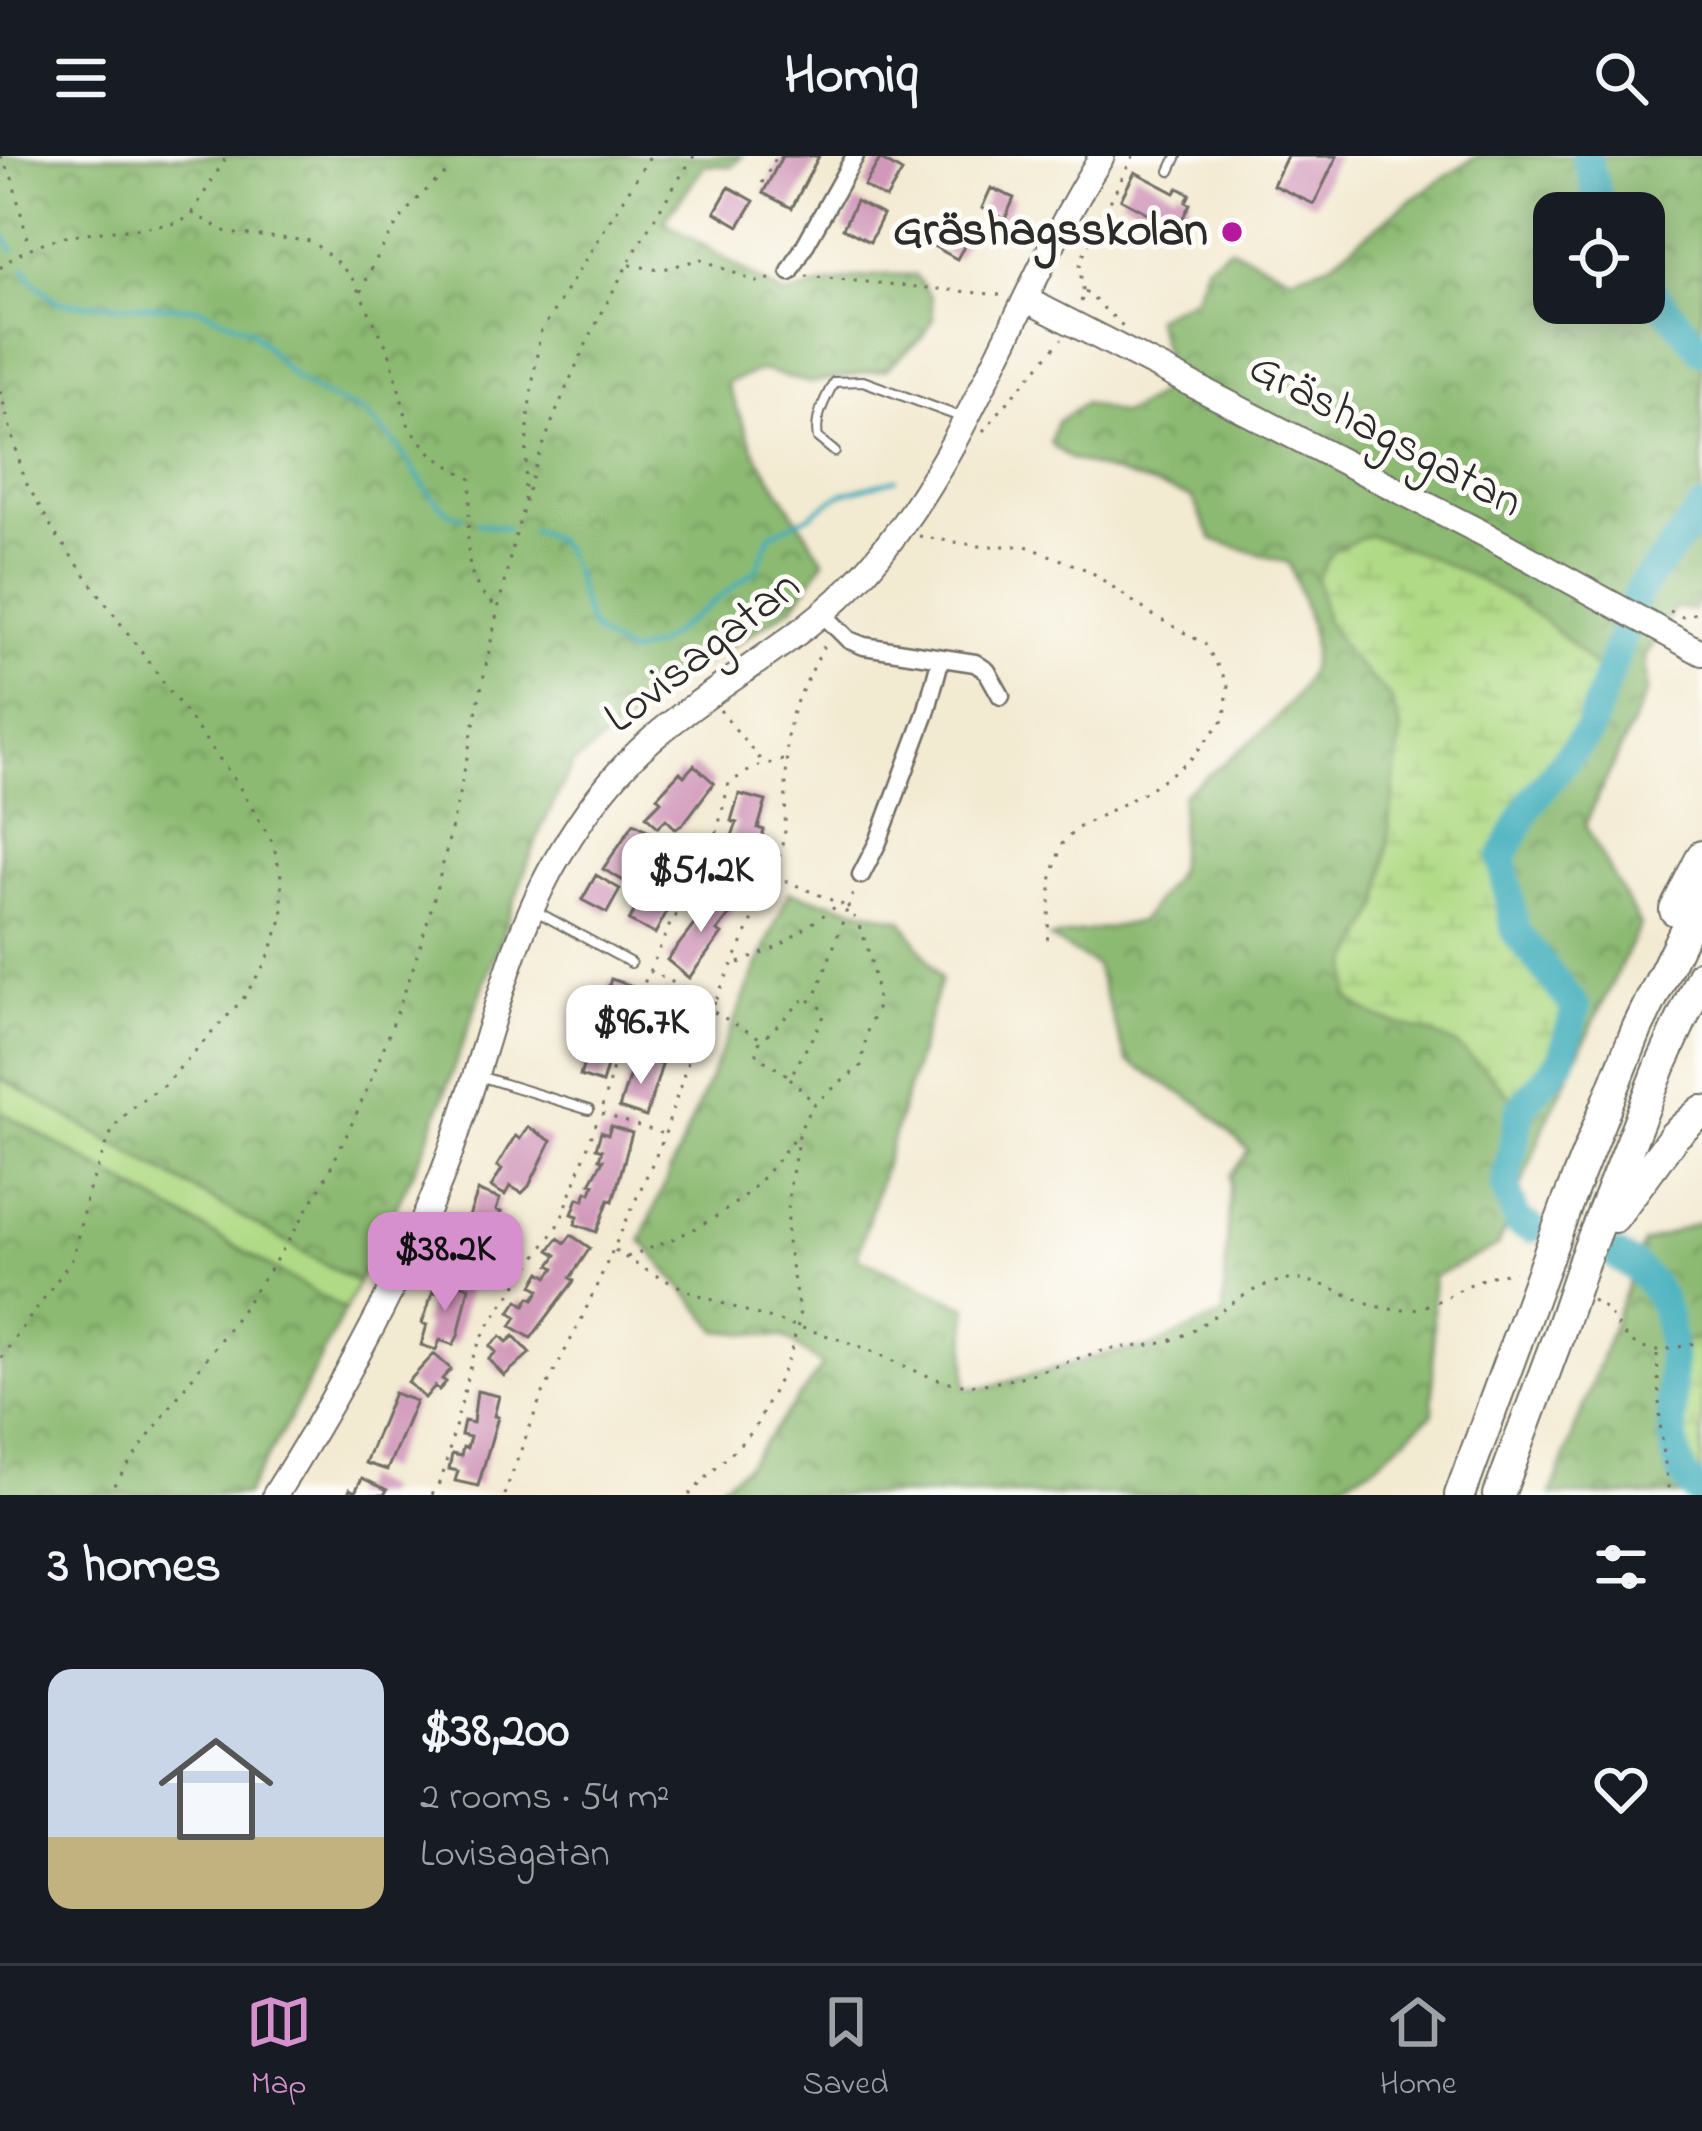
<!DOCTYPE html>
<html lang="en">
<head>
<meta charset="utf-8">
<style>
  :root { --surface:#171b24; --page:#20242c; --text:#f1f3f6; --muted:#9ea1a6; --line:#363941; --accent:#d690ce }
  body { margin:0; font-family:"Indie Flower",sans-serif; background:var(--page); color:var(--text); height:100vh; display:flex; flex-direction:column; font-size:45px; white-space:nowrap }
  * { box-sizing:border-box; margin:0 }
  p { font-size:39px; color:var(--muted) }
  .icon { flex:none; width:66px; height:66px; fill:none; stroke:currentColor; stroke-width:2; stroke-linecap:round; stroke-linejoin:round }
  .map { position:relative; height:1339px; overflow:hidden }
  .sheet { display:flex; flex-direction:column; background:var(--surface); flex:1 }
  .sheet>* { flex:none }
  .fabs { position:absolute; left:1533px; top:36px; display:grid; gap:24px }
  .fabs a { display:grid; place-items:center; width:132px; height:132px; border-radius:24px; background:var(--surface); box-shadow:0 6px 30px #0003; font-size:60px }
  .price { position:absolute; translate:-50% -102px; padding:0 27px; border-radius:24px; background:#fff; color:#222; font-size:39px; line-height:78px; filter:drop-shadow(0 3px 6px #0008) }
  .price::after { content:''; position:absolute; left:50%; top:72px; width:36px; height:27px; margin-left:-18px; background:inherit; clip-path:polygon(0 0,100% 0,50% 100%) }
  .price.on { background:var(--accent); color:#111 }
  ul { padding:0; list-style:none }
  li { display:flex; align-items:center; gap:36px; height:300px; padding:0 48px }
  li+li { border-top:3px solid var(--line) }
  li span { display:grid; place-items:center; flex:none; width:336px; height:240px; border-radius:24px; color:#555 }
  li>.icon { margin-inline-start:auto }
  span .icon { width:144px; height:144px; fill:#fffc; stroke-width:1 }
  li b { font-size:51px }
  h2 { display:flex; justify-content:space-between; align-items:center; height:144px; padding:0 48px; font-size:51px }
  header { display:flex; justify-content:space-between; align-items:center; height:156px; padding:0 48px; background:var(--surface); font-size:54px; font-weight:800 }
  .tab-bar { display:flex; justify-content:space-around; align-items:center; height:168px; border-top:3px solid var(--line); background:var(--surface); font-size:33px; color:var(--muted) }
  .tab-bar a { display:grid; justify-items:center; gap:6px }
  .tab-bar .on { color:var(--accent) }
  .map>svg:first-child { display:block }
  .green { fill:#b0da85; stroke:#6e8258; stroke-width:3 }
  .forest { fill:url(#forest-crowns); stroke:#5c724e; stroke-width:3; fill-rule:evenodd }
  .wetland { fill:url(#wetland-marsh); stroke:#6e8258; stroke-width:3 }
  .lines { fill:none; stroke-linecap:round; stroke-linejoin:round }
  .stream { stroke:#3faebc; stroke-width:4.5 }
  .river { stroke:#3faebc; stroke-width:30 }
  .building { fill:#d198ba }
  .lane-casing { stroke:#716e65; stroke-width:12 }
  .street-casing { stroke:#716e65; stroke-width:21 }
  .secondary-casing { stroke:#716e65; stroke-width:28 }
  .highway-casing { stroke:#716e65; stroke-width:34 }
  .path { stroke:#716e65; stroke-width:3; stroke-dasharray:3 9; stroke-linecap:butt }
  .lane { stroke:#fff; stroke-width:8 }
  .street { stroke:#fff; stroke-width:16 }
  .secondary { stroke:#fff; stroke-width:24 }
  .highway { stroke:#fff; stroke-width:30 }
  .highway-bridge-casing { stroke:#716e65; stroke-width:34; stroke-linecap:butt }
  .highway-bridge { stroke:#fff; stroke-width:30 }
  .poi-dot { fill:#b5179e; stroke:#fdfcf7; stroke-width:4.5 }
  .labels { text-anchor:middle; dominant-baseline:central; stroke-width:10; stroke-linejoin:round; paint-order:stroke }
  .poi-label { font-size:48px; font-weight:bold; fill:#2b2b2b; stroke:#fdfcf7; text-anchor:end }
  .street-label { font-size:48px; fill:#2b2b2b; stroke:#fdfcf7 }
</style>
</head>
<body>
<header><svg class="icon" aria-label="menu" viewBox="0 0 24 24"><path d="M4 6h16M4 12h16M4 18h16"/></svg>Homiq<svg class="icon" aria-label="search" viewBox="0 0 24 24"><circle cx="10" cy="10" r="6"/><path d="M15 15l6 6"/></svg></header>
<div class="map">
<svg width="1702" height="1339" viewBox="0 0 1702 1339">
  <defs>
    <pattern id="forest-crowns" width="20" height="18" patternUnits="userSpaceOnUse" patternTransform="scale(3)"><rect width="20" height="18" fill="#8cba72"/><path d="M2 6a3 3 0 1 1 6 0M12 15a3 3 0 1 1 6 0" fill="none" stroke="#73975e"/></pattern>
    <pattern id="wetland-marsh" width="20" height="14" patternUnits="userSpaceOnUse" patternTransform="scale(3)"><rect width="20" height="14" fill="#b0da85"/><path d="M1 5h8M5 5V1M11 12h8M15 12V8" fill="none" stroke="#98bb73"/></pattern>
  </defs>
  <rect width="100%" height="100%" fill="#fdfcf7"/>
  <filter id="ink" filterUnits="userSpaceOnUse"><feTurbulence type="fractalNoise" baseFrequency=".00833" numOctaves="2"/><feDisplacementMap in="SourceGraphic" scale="24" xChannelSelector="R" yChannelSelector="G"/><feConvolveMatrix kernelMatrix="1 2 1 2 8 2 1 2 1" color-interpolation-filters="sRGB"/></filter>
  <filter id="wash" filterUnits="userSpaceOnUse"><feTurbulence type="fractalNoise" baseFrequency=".004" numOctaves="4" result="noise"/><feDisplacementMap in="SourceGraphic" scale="48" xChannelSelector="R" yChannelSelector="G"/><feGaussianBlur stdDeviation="2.7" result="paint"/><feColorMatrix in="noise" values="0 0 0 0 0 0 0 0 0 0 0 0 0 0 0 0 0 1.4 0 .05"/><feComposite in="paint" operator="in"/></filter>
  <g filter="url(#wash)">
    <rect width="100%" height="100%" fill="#f3ead2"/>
    <!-- green -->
    <path class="green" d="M0 922 358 1127 345 1154 0 955Z"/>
    <!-- forest -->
    <path class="forest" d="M0 0H742L732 10 705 9 664 65 785 140C830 126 869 116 915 119L931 141 933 162 924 180 886 213 810 227 762 214 726 227 756 298 824 405 794 450 687 518 573 608 539 677 424 994 358 1127 0 922Z
      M1477 0H1702V442L1693 454 1675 452 1645 501 1647 536 1585 669 1640 769 1546 966 1498 1090 1433 1121V1257L1374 1310 1315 1339H708L746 1310 823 1210 785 1181 719 1175 641 1084 789 736 902 764 941 823 857 1101 967 1151 966 1232 988 1231 1106 1198 1148 1192 1223 1159 1231 1019 1249 995 1201 949 1127 905 1095 809 1050 782 1140 766 1177 716 1183 638C1223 607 1309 552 1313 497 1315 474 1297 429 1289 407L1213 384 1191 341 1070 303 1050 287 1057 266 1084 247 1122 258 1156 240 1168 208 1154 161 1195 141 1207 108 1230 92 1291 120 1329 108 1405 48ZM1554 57H1644V147H1554Z
      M0 955 345 1154 288 1266 245 1339H0Z
      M1697 1067 1702 1069V1339H1551L1643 1087Z"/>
    <!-- wetland -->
    <path class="wetland" d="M1369 379C1434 400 1506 432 1559 477 1575 490 1590 507 1605 522L1588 576 1530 647 1502 702 1515 775 1576 852 1561 905 1521 951C1499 930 1476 900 1450 886 1416 867 1372 870 1348 840L1350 808 1380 749 1401 574 1390 541 1352 503 1326 465 1317 422 1334 394Z
      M1702 1181V1339H1683L1673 1260 1679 1187Z"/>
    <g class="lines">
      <!-- stream -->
      <path class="stream" d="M0 71 13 94
        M25 112 32 124 59 147 198 152 250 173 293 220 320 238 363 256 395 287 430 338 448 356 462 361
        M478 367 507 372
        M531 375C585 382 571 449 596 477 604 485 619 492 629 498L655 490 756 414 771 378 809 360 841 338 896 323"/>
      <!-- river -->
      <path class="river" d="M1586 0 1602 57
        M1644 127 1702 194
        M1532 1072 1518 1067 1505 1031 1521 951 1561 905 1576 852 1515 775 1502 702 1530 647 1588 576 1638 435 1702 354
        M1617 1100C1702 1146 1655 1227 1679 1309 1682 1320 1693 1330 1701 1339"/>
    </g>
    <g id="blocks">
      <!-- building -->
      <path class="building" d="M782 0H819L792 52 763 37Z
        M1287 0H1337L1314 48 1273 29Z
        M880 3 902 16 886 43 864 30Z
        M1135 16 1175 37 1178 32 1190 38 1186 46 1190 48 1177 73 1121 43Z
        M729 31 754 45 739 70 715 56Z
        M991 32 1014 42 1005 63 982 52Z
        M856 45 883 59 870 86 843 72Z
        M948 67 970 79 957 103 935 91Z
        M694 609 714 627 684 667 676 673 666 663 658 671 646 660 661 645 657 641 680 616 684 620Z
        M739 638 766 645 758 672 764 674 757 701 751 700 744 728 716 720 737 667 731 665Z
        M634 667 660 681 629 728 603 713Z
        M596 719 620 733 607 757 582 744Z
        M712 735 735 752 717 775 722 778 689 822 667 804 700 761 695 757Z
        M642 740 668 753 655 778 629 765Z
        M611 823 632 830 619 873 597 866Z
        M667 835 692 848 679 873 674 870 660 896 635 883Z
        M593 877 615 884 602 927 580 920Z
        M636 900 662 909 646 961 619 952Z
        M611 970 632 977 613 1045 609 1043 597 1076 575 1068 578 1060 572 1058 578 1042 584 1044 587 1035 591 1037 594 1028 590 1027 603 1004 599 1003 602 994 596 992 601 976 608 979Z
        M528 971 551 985 529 1030 522 1037 510 1030 505 1039 491 1031 502 1013 497 1010 515 980 520 983Z
        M478 1035 500 1043 496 1054 501 1056 498 1065 493 1063 487 1079 494 1082 483 1115 461 1107 473 1075 465 1072Z
        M571 1079 590 1092 570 1122 574 1125 531 1182 511 1170 517 1161 510 1156 518 1144 525 1149 530 1141 534 1143 540 1134 533 1129 541 1116 548 1121 555 1112 550 1109 557 1099 549 1094 558 1082 565 1087Z
        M443 1122 469 1131 458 1180 453 1189 440 1184 436 1194 421 1189 427 1169 422 1167 433 1135 438 1137Z
        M501 1180 507 1186 514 1180 530 1197 504 1220 489 1203 496 1196 490 1190Z
        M434 1198 451 1213 442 1223 446 1226 439 1234 435 1230 425 1242 408 1226Z
        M477 1235 499 1240 494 1260 498 1261 478 1330 455 1325 458 1315 449 1313 452 1298 461 1300 463 1291 467 1292 470 1281 461 1279 464 1265 473 1267Z
        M394 1237 416 1245 387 1314 365 1307Z
        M362 1322 387 1334 384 1339H348L350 1333 355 1336Z"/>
    </g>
  </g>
  <g filter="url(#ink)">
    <use href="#blocks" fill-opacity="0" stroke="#716e65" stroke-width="3"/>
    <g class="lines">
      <defs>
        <path id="lane" d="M1170 15 1177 0
          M835 296 818 282C814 263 825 243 834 226L863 225 963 262
          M534 754 631 807
          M479 920 589 954"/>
        <path id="street" d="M790 116 855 0
          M824 459 849 484 864 490 975 507 987 515 1001 540
          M861 719 878 686 926 557 940 505"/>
        <path id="secondary" d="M1027 144 1490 381 1702 497
          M275 1339C338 1239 395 1137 439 1027 481 923 504 788 561 696 586 654 615 615 652 583 720 524 804 485 865 416 971 296 1017 134 1102 0"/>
        <path id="highway" d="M1675 754 1702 700
          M1567 1048 1637 873 1702 739
          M1614 1061 1674 980 1702 955
          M1584 1104 1661 909 1702 819
          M1460 1339 1516 1187
          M1499 1339 1559 1178"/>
      </defs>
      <!-- lane casing -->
      <use href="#lane" class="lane-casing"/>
      <!-- street casing -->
      <use href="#street" class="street-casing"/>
      <!-- secondary casing -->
      <use href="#secondary" class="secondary-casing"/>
      <!-- highway casing -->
      <use href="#highway" class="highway-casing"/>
      <!-- path -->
      <path class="path" d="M0 0 12 22 29 89
        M762 27 777 0
        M192 57 228 77 311 85 338 107 352 122 389 195 409 271 434 300 471 323C471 369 454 424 499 452
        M630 109 660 114 701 103 756 126 774 122
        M0 112C51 67 119 79 181 66L192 57 227 0
        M806 120 1000 139
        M1085 135 1124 171
        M361 136C384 83 405 47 452 13
        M1081 146C1087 127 1077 121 1081 104L1133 0
        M0 235 25 325 56 379 237 627 273 687 281 720 283 761 267 804 243 843 164 929 132 951 113 972 87 1039 73 1102 0 1203
        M983 275 1062 183
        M524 344 529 252 540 177 650 0
        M919 380 979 390H1026L1090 415 1151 458 1205 488 1228 528 1225 562 1188 606 1145 636 1076 673 1062 688 1052 719 1047 789
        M1670 455 1683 461 1702 455
        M720 554 763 607
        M774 720 848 751 814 845
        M739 807 778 791 838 749
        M649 815 716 847
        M809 844 823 853 824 860 793 916 789 920 757 900V889L802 845Z
        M714 856 763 884
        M790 922 812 945
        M602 951 624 873 671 766 706 720 729 627 755 611 787 603
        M602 958 661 977
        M615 1094C687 1147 778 1161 861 1191 892 1202 922 1222 955 1227 1003 1235 1059 1206 1106 1194 1126 1189 1149 1192 1169 1185 1210 1172 1237 1133 1281 1125 1328 1116 1366 1161 1413 1153 1450 1146 1476 1116 1515 1117
        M627 1101C710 1070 747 1051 798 976
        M1592 1144C1607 1151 1610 1159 1619 1173 1642 1205 1670 1193 1702 1185
        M1657 1198 1660 1267 1669 1339
        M107 1339C173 1242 251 1151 310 1049 348 984 376 914 402 843 461 683 478 512 524 349 556 233 627 100 694 0
        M432 1339 442 1322 474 1198 487 1171 560 1067 599 960
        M504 1339 541 1241 580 1166 663 984 690 899 777 712 785 675 787 581 794 551 827 484
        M689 1339 754 1274 789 1203 800 1161 787 1086 789 1035 800 973 815 947 861 910 868 871 878 851C874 815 869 782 848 751L854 734"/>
      <!-- lane -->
      <use href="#lane" class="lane"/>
      <!-- street -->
      <use href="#street" class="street"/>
      <!-- secondary -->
      <use href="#secondary" class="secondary"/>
      <!-- highway -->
      <use href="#highway" class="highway"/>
      <defs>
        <path id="highway-bridge" d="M1559 1178 1584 1104
          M1516 1187 1567 1048"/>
      </defs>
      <!-- highway-bridge casing -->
      <use href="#highway-bridge" class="highway-bridge-casing"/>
      <!-- highway-bridge -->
      <use href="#highway-bridge" class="highway-bridge"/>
    </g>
  </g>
  <!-- markers -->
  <circle class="poi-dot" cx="1232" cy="76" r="12"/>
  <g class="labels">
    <!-- poi labels -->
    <g class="poi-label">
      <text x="1208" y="76">Gräshagsskolan</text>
    </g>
    <!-- street labels -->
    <g class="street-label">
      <text transform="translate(1385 280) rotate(28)">Gräshagsgatan</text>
      <text transform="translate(703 497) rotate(-38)">Lovisagatan</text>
    </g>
  </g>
</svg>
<div class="fabs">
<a><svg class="icon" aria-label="locate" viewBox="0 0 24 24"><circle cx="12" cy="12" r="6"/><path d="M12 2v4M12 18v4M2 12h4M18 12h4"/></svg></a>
</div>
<b class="price" style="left:701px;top:779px">$51.2K</b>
<b class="price" style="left:641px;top:931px">$96.7K</b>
<b class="price on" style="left:445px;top:1158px">$38.2K</b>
</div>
<section class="sheet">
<h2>3 homes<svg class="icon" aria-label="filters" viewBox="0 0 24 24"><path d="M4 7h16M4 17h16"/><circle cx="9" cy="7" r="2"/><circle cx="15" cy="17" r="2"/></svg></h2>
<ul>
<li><span style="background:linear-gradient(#c9d6e8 70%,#c2b280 0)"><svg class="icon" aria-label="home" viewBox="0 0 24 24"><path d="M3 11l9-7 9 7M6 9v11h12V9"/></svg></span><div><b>$38,200</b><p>2 rooms · 54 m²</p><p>Lovisagatan</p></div><svg class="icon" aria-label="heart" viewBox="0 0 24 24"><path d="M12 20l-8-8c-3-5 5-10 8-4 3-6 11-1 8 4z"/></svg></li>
</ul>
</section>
<nav class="tab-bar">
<a class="on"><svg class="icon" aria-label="map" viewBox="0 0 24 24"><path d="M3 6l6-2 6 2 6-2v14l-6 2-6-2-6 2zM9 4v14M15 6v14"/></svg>Map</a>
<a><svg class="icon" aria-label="saved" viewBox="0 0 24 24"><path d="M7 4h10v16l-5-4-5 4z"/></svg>Saved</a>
<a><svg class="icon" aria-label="home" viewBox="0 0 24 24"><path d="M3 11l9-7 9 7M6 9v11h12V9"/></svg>Home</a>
</nav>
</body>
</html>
